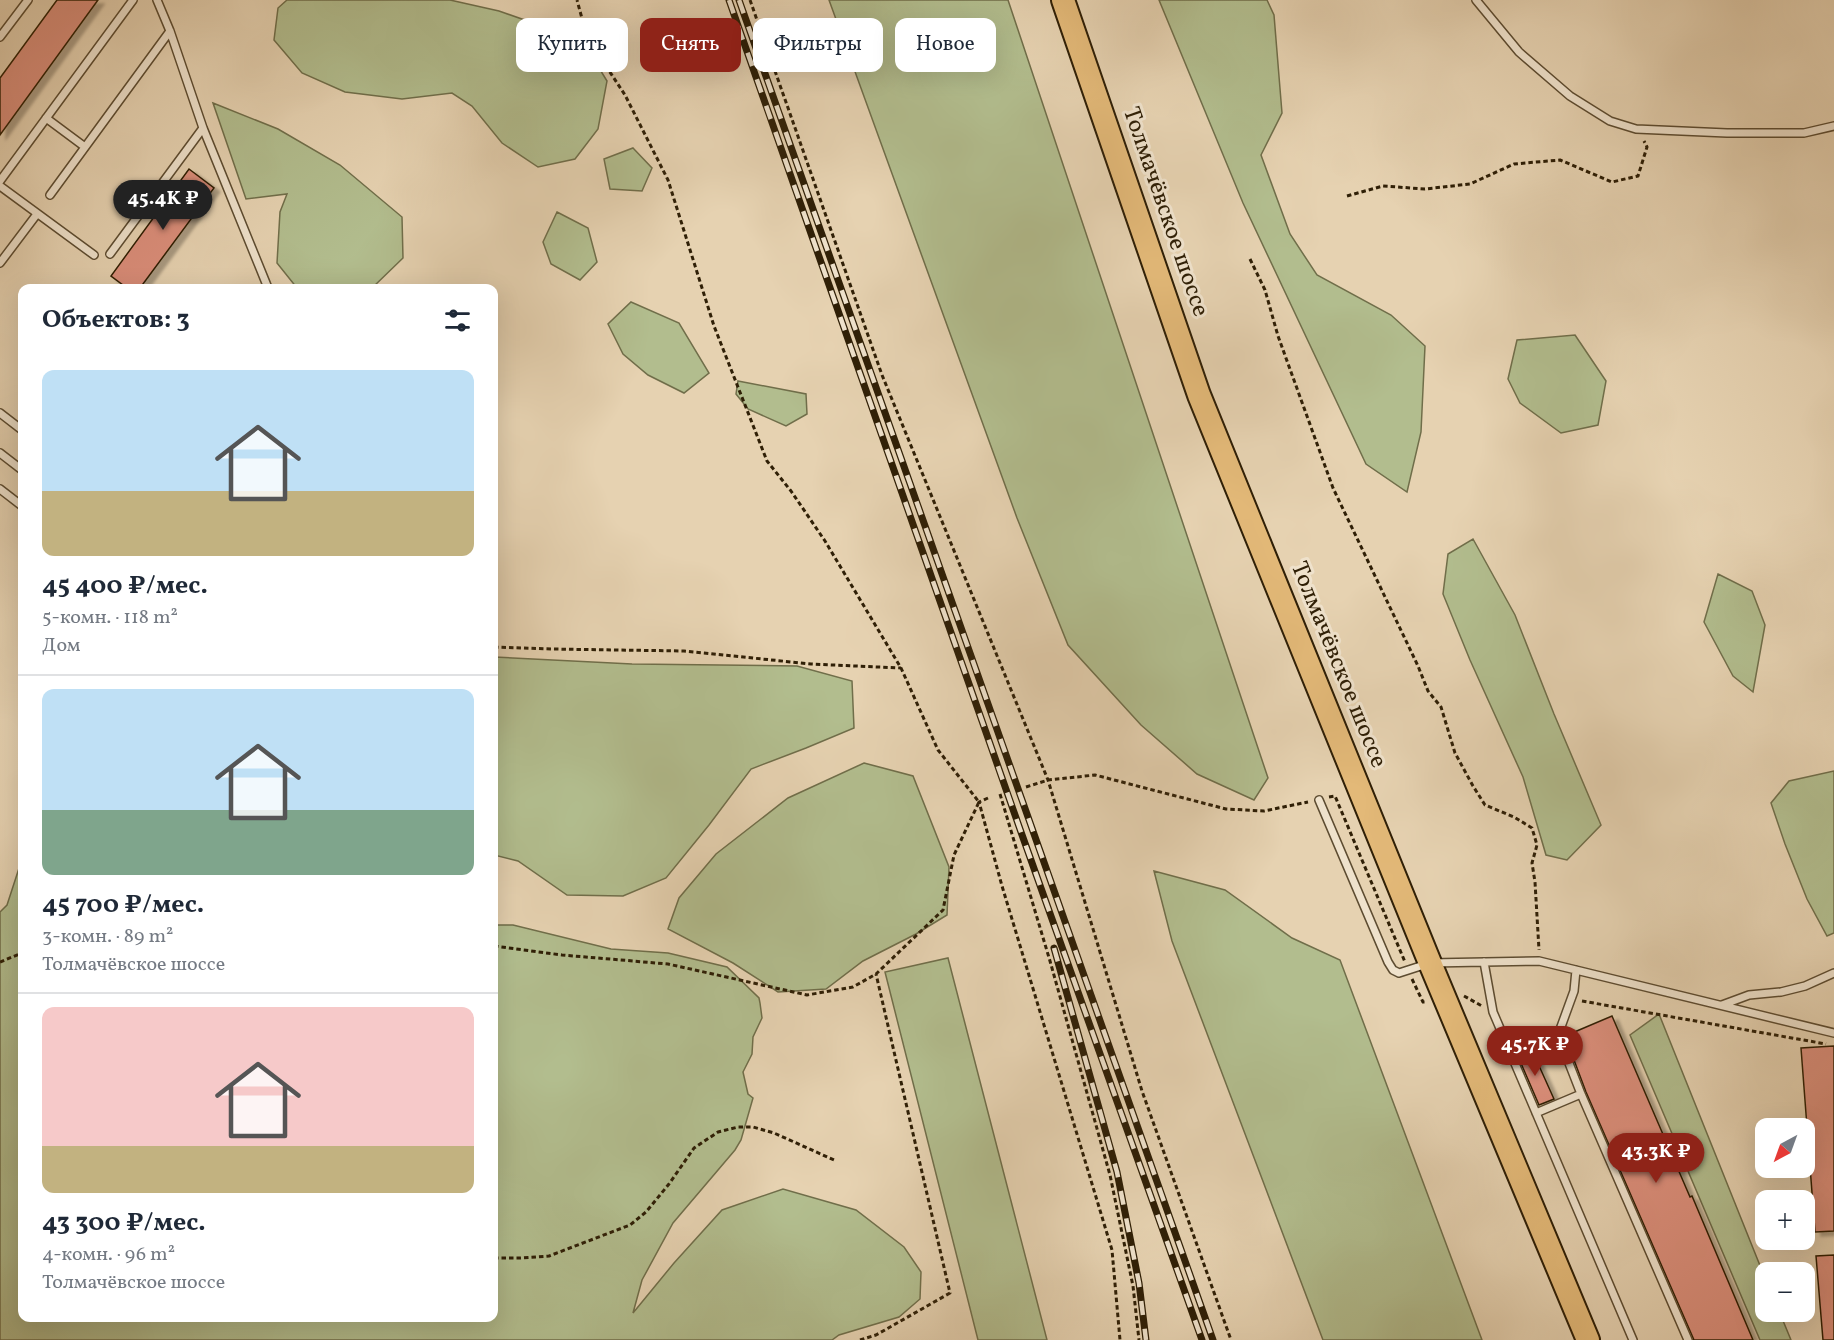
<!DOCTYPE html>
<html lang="ru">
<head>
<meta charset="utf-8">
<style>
  :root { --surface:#fff; --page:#f6f6f7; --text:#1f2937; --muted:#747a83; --line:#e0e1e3; --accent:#8f2418 }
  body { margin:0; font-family:Vollkorn,serif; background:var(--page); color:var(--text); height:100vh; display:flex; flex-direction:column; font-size:22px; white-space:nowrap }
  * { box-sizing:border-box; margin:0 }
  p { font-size:20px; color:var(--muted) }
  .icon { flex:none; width:33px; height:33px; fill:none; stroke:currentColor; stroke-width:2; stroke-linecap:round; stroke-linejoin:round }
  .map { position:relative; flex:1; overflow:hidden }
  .panel { position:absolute; left:18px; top:284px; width:480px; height:1038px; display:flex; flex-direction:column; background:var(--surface); border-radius:12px; box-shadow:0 6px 24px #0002 }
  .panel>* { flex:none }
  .banner { position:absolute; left:516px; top:18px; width:570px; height:54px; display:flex; gap:12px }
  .needle { width:39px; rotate:221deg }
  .controls { position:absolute; left:1755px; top:1118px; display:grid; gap:12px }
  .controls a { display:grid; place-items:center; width:60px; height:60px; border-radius:12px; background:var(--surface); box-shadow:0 6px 24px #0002; font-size:30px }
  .price { position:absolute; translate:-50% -51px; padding:0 14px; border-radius:21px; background:var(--accent); color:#fff; font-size:20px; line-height:39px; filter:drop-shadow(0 2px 3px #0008) }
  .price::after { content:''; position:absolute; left:50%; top:36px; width:18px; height:14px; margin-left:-9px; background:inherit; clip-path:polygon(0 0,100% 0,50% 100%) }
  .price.active { background:#222; color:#fff }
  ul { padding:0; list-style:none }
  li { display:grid; align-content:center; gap:12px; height:318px; padding:0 24px }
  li+li { border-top:2px solid var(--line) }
  li span { display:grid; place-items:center; height:186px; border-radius:12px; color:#555 }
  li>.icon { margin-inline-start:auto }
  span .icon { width:108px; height:108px; fill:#fffc; stroke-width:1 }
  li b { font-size:26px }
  h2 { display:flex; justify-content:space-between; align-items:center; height:72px; padding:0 24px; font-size:26px }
  .tag { padding:0 21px; border-radius:12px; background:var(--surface); box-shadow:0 6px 24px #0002; font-size:21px; line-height:54px }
  .tag.active { background:var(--accent); color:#fff }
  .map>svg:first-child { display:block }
  .green { fill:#b2bd8e; stroke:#706e4a; stroke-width:1.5 }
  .building { fill:#dc8f7c; stroke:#2f1f06; stroke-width:1.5; filter:url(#shadow) }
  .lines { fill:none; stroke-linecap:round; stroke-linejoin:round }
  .service-casing { stroke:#5d4c31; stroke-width:10 }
  .primary-casing { stroke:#2f1f06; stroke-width:26 }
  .path { stroke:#2f1f06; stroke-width:3; stroke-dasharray:4.5 3; stroke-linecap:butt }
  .service { stroke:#efe2cc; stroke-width:7 }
  .primary { stroke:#e3b978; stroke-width:22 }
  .rail-casing { stroke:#2f1f06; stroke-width:7 }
  .rail { stroke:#efe2cc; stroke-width:4.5; stroke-dasharray:14; stroke-linecap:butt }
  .labels { text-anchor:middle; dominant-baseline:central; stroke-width:6; stroke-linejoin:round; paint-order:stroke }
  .street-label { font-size:24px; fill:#2f1f06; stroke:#efe2cc }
</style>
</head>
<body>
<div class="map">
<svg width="1834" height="1340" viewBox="0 0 1834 1340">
  <defs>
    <filter id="shadow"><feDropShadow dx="6" dy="4" stdDeviation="1.5" flood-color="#0004"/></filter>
  </defs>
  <rect width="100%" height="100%" fill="#e6d2b1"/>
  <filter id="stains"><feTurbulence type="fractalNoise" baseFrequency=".00333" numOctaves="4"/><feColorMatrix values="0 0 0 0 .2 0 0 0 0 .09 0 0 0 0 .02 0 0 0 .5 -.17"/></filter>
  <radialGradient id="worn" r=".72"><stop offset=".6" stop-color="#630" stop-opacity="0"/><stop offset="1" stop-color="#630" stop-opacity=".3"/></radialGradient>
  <!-- green -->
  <path class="green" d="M287 0H450L499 11 582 40 607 81 598 129 575 159 538 167 502 143 472 106 452 93 402 99 345 92 302 73 274 40 278 8Z
    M829 0H1008L1268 778 1254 800 1197 774 1141 725 1068 645 1017 518Z
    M1159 0H1267L1274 15 1282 113 1261 155 1290 234 1317 275 1391 315 1425 346 1421 432 1407 492 1366 464 1243 203Z
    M213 103 278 129 340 165 402 217 403 258 372 288H297L277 263 280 212 287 194 246 199Z
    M633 148 652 168 642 191 610 189 604 159Z
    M557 212 588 228 597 262 580 280 551 264 543 242Z
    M631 302 679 323 709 373 684 393 648 375 623 354 608 324Z
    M1575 335 1606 381 1598 425 1561 433 1520 403 1508 379 1517 340Z
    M738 381 806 394 807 414 786 426 748 409 736 394Z
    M1473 539 1515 615 1554 714 1601 825 1567 860 1546 855 1523 777 1470 660 1443 594 1448 554Z
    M1718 574 1752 591 1765 625 1753 692 1733 676 1704 622Z
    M494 657 632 664 797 666 852 681 854 728 806 748 751 769 709 825 666 878 623 896 567 895 518 861 494 855Z
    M864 763 913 776 949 867 947 915 916 934 863 961 826 989 778 992 733 963 668 929 679 898 716 854 788 798Z
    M1834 771V933L1827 936 1807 899 1785 844 1771 803 1789 781Z
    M22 859V1317H494V925H513L611 949 668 953 727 967 759 998 760 1003 762 1018 753 1037 752 1054 743 1072 748 1094 753 1098 741 1140 735 1150 673 1223 642 1280 633 1313 674 1263 722 1210 783 1189 856 1210 904 1247 921 1272 920 1299 899 1317 839 1335 832 1340H0V912L7 905Z
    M1154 871 1225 890 1292 938 1340 960 1482 1340H1323L1172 941Z
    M948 958 1047 1340H978L885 972Z
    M1659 1014 1765 1278 1766 1311H1779L1791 1340H1760L1630 1035Z"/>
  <!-- building -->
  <path class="building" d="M57 0H98L0 135V78Z
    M189 169 214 188 140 288H127L111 276Z
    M1612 1016 1690 1197 1692 1196 1753 1340H1694L1586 1092 1565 1036Z
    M1834 1046V1231L1815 1232 1801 1048Z
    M1531 1048 1554 1099 1539 1105 1517 1054Z
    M1834 1255V1340H1823L1816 1256Z"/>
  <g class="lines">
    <defs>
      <path id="service" d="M157 0 170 31 203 128 268 288
        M1476 0 1519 52 1570 96 1610 121 1636 129 1727 133H1804L1834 126
        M0 37 28 0
        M46 118 85 147
        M0 181 133 0
        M0 186 94 255
        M50 195 170 31
        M110 254 203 128
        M0 263 37 214
        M0 413 22 430
        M0 453 22 470
        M0 489 22 506
        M1319 800 1388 962 1393 970 1399 973 1430 963 1539 961 1834 1033
        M1484 962 1493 1012 1633 1340
        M1576 970 1574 991 1558 1035 1581 1094 1688 1340
        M1722 1005 1749 995 1781 992 1805 986 1834 973
        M1536 1113 1581 1094"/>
      <path id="primary" d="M1063 0 1199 395 1430 963 1588 1340"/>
    </defs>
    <!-- service casing -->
    <use href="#service" class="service-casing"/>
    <!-- primary casing -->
    <use href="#primary" class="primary-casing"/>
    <!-- path -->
    <path class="path" d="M750 0 882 375 1048 780 1142 1091 1231 1340
      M1347 196 1383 186 1425 189 1470 184 1514 164 1560 160 1612 182 1638 176 1647 147 1644 141
      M1250 259 1265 290 1278 336 1333 488 1418 666 1428 691 1441 707 1455 753 1473 786 1485 805 1514 817 1532 828 1537 845 1532 863 1535 882 1539 950
      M494 647 551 649 684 651 811 664 901 668
      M1026 787 1048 780 1095 775 1226 809 1264 811 1308 802
      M1000 794 1050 961 1110 1175 1133 1286 1139 1340
      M1329 797 1335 796 1405 962
      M988 798 979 802 1002 886 1112 1250 1120 1340
      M494 946 562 955 668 964 807 995 853 987 876 974 943 910 954 855 979 802 938 750 901 668 825 541 791 491 767 461 714 326 668 180 625 95 587 37 577 0
      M0 962 22 953
      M1412 979 1423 1002H1427
      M1464 996 1482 1006
      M1582 1001 1826 1044
      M494 1258H520L549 1256 630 1225 646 1212 669 1184 694 1148 718 1132 738 1127H753L774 1133 834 1160
      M860 1340 876 1335 950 1293 876 974"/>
    <!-- service -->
    <use href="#service" class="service"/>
    <!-- primary -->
    <use href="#primary" class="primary"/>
    <defs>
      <path id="rail" d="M729 0 1021 832 1202 1340
        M739 0 1213 1340
        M1054 948 1117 1172 1139 1283 1146 1340"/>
    </defs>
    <!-- rail casing -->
    <use href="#rail" class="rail-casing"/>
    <!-- rail -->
    <use href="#rail" class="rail"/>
  </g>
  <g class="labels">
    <!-- street labels -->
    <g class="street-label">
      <text transform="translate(1165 212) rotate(71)">Толмачёвское шоссе</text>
      <text transform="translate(1338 665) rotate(68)">Толмачёвское шоссе</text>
    </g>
  </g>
  <rect width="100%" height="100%" filter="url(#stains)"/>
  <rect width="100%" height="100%" fill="url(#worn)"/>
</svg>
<div class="controls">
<a><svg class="needle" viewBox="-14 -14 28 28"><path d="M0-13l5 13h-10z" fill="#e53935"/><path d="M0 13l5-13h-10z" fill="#747a83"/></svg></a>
<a>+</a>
<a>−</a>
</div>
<b class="price active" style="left:163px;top:231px">45.4K ₽</b>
<b class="price" style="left:1535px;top:1077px">45.7K ₽</b>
<b class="price" style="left:1656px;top:1184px">43.3K ₽</b>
<div class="banner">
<a class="tag">Купить</a>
<a class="tag active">Снять</a>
<a class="tag">Фильтры</a>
<a class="tag">Новое</a>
</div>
<section class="panel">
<h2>Объектов: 3<svg class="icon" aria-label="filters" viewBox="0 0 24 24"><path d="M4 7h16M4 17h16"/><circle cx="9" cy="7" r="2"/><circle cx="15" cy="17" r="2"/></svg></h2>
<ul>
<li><span style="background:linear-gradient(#bfe0f5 65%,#c2b280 0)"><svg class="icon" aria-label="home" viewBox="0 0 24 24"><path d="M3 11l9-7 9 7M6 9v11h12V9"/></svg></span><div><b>45 400 ₽/мес.</b><p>5-комн. · 118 m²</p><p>Дом</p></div></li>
<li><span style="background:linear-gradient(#bfe0f5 65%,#7fa58c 0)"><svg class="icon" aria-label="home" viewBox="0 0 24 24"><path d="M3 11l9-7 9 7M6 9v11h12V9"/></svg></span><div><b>45 700 ₽/мес.</b><p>3-комн. · 89 m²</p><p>Толмачёвское шоссе</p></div></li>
<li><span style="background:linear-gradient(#f6c9c9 75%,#c2b280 0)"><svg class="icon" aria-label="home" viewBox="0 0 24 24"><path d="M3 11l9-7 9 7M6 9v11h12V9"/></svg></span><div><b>43 300 ₽/мес.</b><p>4-комн. · 96 m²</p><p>Толмачёвское шоссе</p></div></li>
</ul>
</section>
</div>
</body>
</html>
